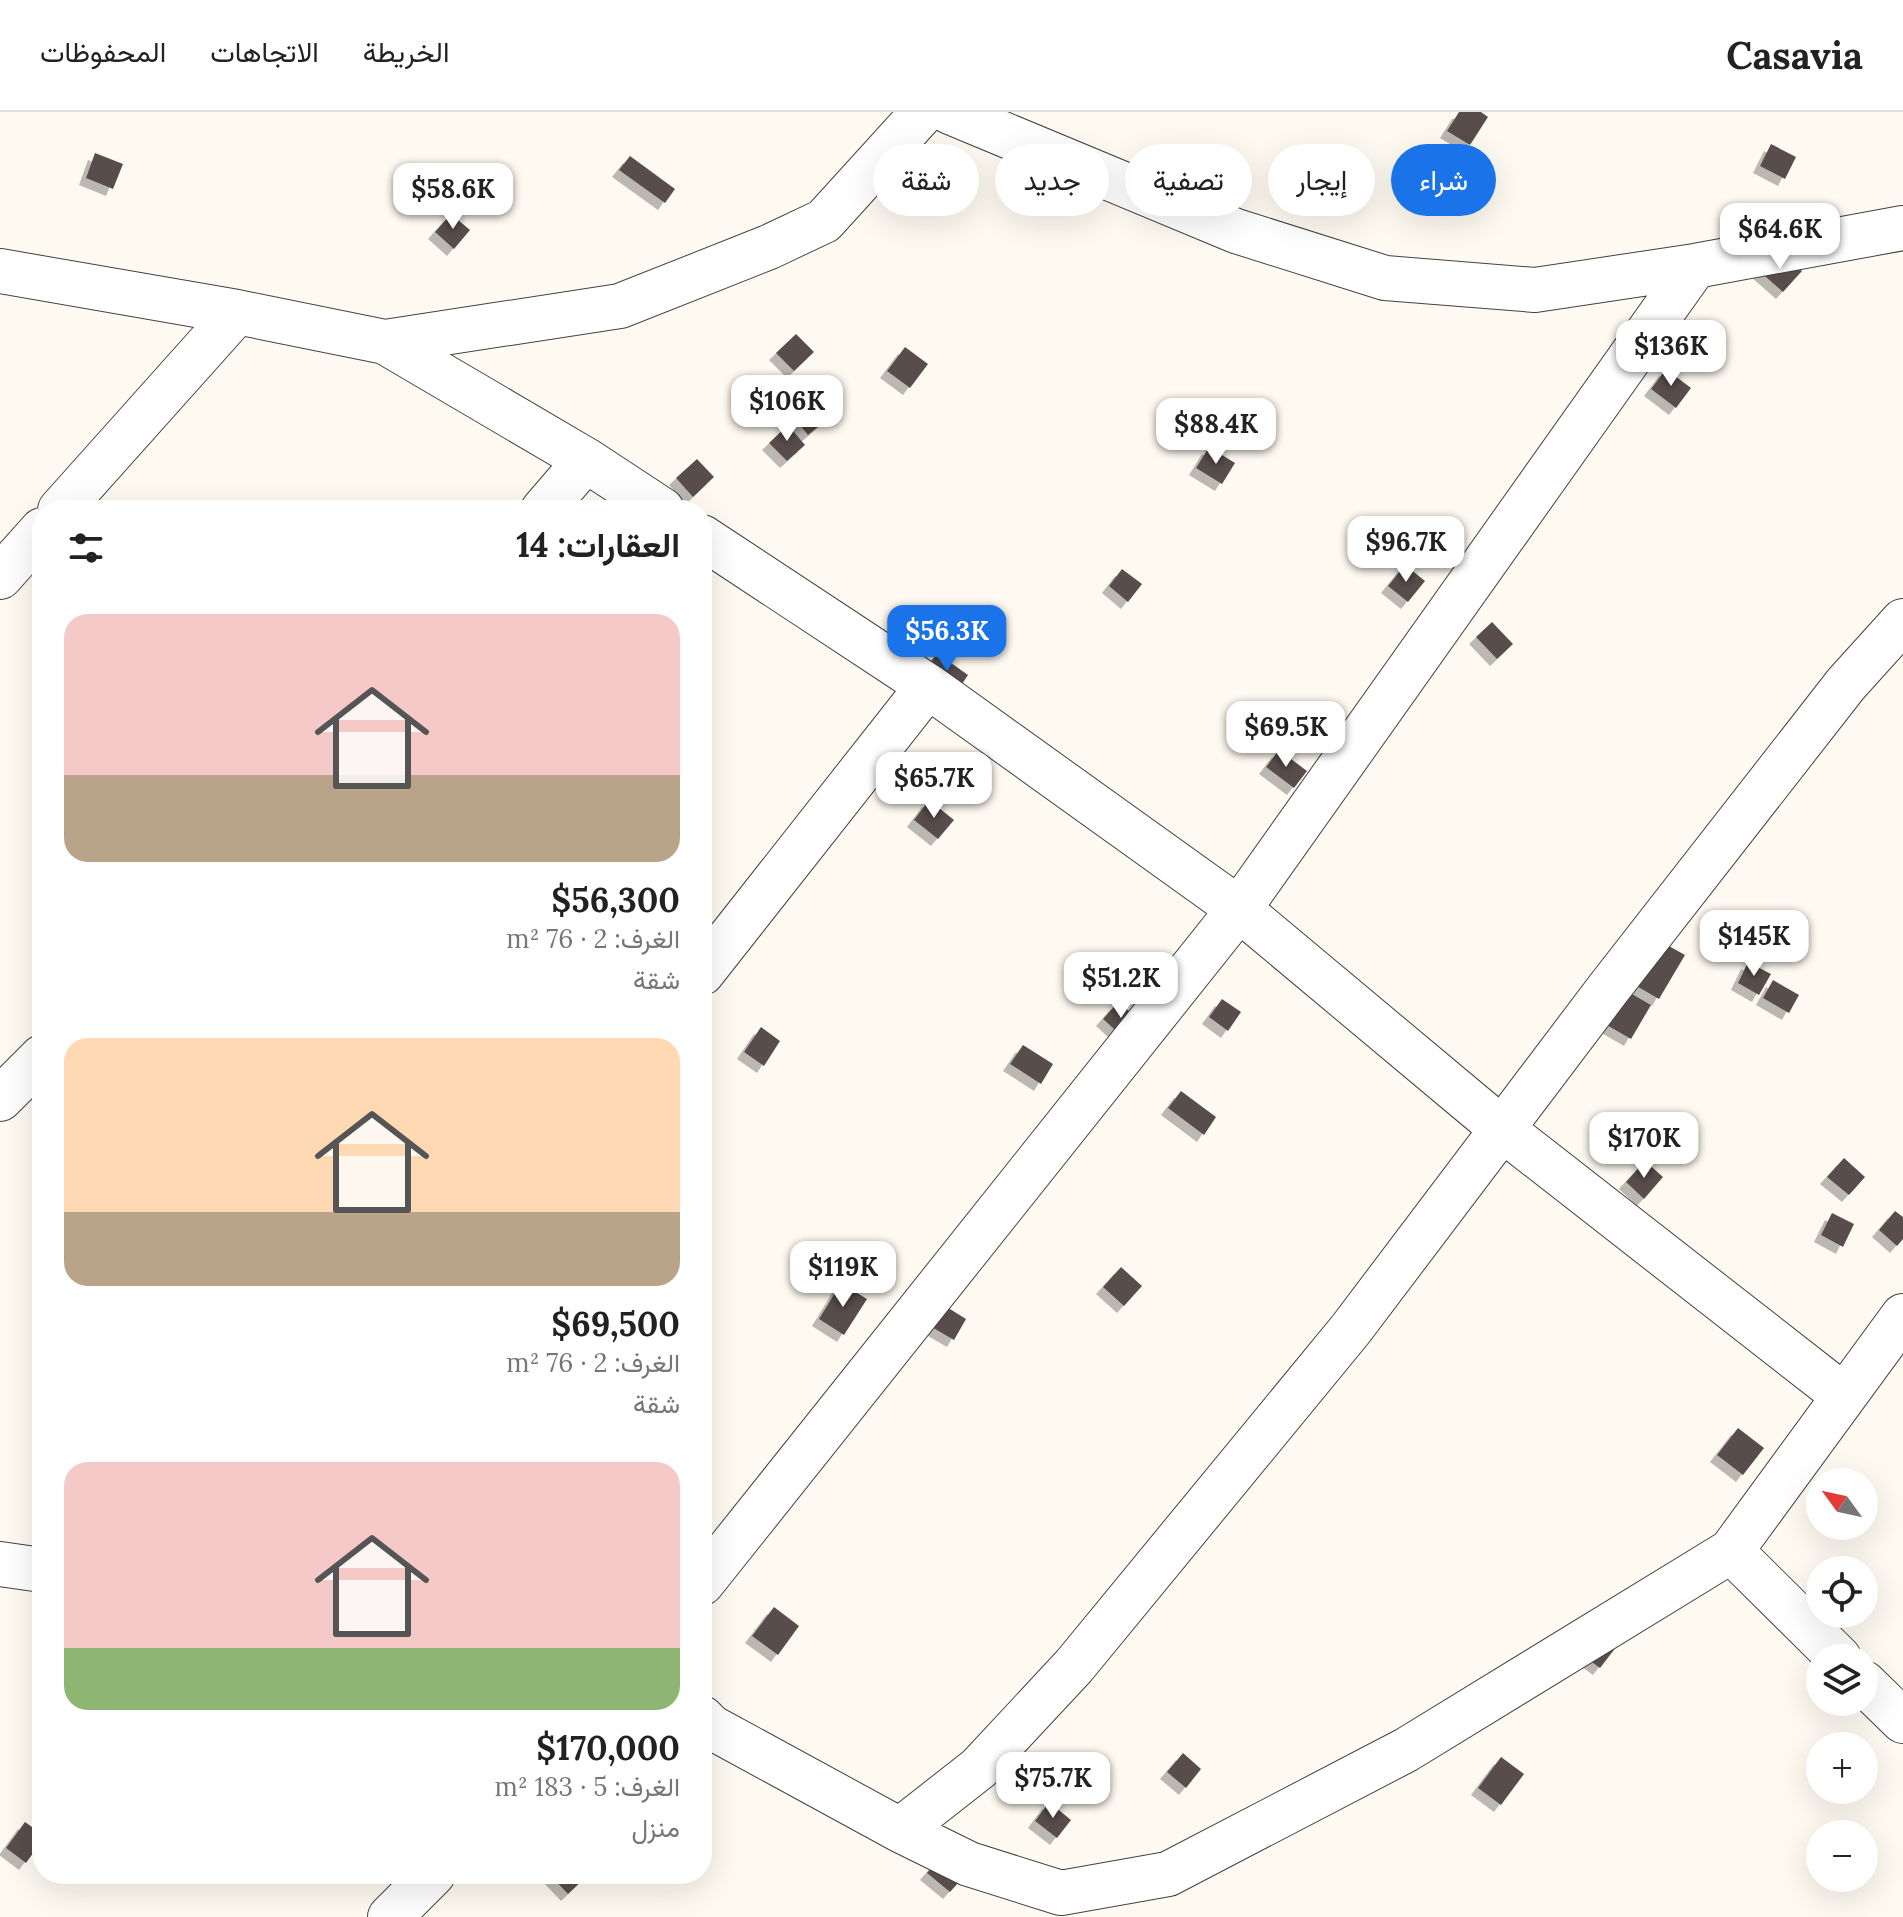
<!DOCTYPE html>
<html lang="ar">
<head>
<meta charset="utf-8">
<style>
  :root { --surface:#fff; --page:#f2f2f2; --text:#222; --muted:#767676; --line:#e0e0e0; --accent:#1a73e8 }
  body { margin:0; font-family:Lora,Vazirmatn,serif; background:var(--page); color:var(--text); direction:rtl; height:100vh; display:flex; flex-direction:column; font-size:30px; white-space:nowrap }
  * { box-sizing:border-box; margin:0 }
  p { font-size:26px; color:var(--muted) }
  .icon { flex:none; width:44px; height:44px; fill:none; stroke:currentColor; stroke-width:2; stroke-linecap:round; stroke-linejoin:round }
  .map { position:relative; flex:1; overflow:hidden; direction:ltr }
  .details { position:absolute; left:32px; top:388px; width:680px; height:1384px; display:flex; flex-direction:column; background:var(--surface); border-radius:32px; box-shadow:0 8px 32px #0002; direction:rtl }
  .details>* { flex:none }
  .hud { position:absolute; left:736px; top:32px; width:760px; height:72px; direction:rtl; display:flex; gap:16px }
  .needle { width:52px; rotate:303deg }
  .tools { position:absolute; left:1806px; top:1356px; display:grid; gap:16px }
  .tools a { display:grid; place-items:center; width:72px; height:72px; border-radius:50%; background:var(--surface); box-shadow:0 8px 32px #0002; font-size:40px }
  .price { position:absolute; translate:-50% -68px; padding:0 18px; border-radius:16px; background:#fff; color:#222; font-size:26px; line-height:52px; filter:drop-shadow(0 2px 4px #0008) }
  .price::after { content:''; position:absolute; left:50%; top:48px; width:24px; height:18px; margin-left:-12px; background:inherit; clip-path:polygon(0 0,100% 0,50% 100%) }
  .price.on { background:var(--accent); color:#fff }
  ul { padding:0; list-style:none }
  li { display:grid; align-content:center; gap:16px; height:424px; padding:0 32px }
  li span { display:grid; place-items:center; height:248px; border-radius:24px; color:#555 }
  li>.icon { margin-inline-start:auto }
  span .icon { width:144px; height:144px; fill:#fffc; stroke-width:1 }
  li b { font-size:34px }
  h2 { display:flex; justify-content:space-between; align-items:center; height:96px; padding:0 32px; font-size:34px }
  .chip { padding:0 28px; border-radius:36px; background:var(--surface); box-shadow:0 8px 32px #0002; font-size:28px; line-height:72px }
  .chip.on { background:var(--accent); color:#fff }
  header { display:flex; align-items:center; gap:48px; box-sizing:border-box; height:112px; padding:0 40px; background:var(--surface); border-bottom:2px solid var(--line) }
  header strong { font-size:38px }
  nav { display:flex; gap:44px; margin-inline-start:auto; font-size:28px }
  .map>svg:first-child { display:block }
  .building { fill:#584e4b; filter:url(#shadow) }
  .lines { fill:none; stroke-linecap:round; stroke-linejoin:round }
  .minor-casing { stroke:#424242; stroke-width:46 }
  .minor { stroke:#fff; stroke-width:44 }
</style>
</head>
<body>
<header>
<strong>Casavia</strong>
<nav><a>الخريطة</a><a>الاتجاهات</a><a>المحفوظات</a></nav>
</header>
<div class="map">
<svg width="1903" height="1805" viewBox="0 0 1903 1805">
  <defs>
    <filter id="shadow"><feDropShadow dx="-7" dy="7" stdDeviation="0" flood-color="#0004"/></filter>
  </defs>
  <rect width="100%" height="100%" fill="#fffaf1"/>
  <!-- building -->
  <path class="building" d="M1459 0H1481L1488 5 1470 33 1447 19Z
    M1771 32 1796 45 1785 67 1760 54Z
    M95 41 123 52 113 77 86 66Z
    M630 44 675 77 665 91 619 58Z
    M451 102 470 118 454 137 435 120Z
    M1776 137 1802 159 1783 180 1758 158Z
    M796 222 814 240 794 259 776 241Z
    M905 235 928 252 910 276 887 259Z
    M1666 257 1691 276 1676 296 1651 277Z
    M818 286 832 303 808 323 794 306Z
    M788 313 805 333 787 349 769 331Z
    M1209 335 1235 351 1222 372 1196 356Z
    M697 347 714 365 693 385 676 366Z
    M1405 453 1425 469 1408 490 1388 474Z
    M1122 457 1142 472 1128 490 1109 474Z
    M1492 510 1513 532 1497 547 1476 525Z
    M937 541 968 563 956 581 925 558Z
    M1279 638 1307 659 1294 676 1266 655Z
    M929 688 954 708 938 727 914 708Z
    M1660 829 1685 843 1659 887 1633 872Z
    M1748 850 1771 862 1759 883 1738 871Z
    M1773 868 1799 883 1789 901 1763 886Z
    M1625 878 1651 893 1631 927 1605 912Z
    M1222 887 1241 900 1228 919 1209 905Z
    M1118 890 1140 908 1124 926 1103 907Z
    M761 915 780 929 764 954 744 940Z
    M1023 933 1053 952 1041 972 1010 952Z
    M1181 979 1216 1005 1204 1023 1168 996Z
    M1844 1046 1865 1065 1849 1083 1827 1065Z
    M1645 1049 1663 1065 1644 1087 1626 1070Z
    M1895 1099 1903 1105V1127L1897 1134 1879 1118Z
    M1832 1101 1854 1112 1843 1135 1821 1123Z
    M1121 1155 1142 1174 1124 1194 1103 1175Z
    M841 1171 867 1187 844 1223 819 1207Z
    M937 1189 966 1207 954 1228 923 1210Z
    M1738 1316 1764 1336 1743 1363 1717 1343Z
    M774 1495 799 1514 778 1543 752 1524Z
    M1617 1534 1600 1556 1578 1540Z
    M1183 1641 1201 1657 1186 1676 1167 1660Z
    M1501 1645 1524 1662 1501 1693 1478 1676Z
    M1049 1690 1071 1708 1057 1726 1035 1709Z
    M25 1710 42 1722V1729L26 1751 6 1736Z
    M945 1740 968 1760 950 1780 927 1761Z
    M549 1762H589L568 1782Z"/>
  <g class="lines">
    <defs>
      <path id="minor" d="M950 0 1236 119 1385 166 1535 178 1695 154 1903 116
        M0 159 237 200 385 230 586 348 662 398
        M385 230 620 194 769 135 824 109 923 0
        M60 398 237 200
        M543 398 586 348
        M702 425 928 574 1239 797 1502 1017 1844 1284
        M0 465 42 418
        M702 861 928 574
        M0 987 42 945
        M1731 1439 1839 1546
        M0 1452 42 1458
        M702 1471 1239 797 1695 154
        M1864 1571 1903 1609
        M702 1606 711 1615 900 1718 969 1752 1061 1781 1168 1762 1406 1638 1731 1439 1903 1204
        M900 1718 979 1656 1074 1554 1351 1217 1608 877 1846 572 1903 509
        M390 1805 433 1762"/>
    </defs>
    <!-- minor casing -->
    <use href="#minor" class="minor-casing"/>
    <!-- minor -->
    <use href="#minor" class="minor"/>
  </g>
</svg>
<div class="tools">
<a><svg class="needle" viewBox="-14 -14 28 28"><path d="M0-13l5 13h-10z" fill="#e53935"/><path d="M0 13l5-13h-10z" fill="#767676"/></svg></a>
<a><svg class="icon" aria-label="locate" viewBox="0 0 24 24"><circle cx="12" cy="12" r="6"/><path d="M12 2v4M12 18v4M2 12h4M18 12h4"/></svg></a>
<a><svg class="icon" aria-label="layers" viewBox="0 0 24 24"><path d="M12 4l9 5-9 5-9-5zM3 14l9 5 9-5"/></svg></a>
<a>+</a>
<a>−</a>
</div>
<b class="price" style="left:453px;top:119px">$58.6K</b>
<b class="price" style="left:1780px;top:159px">$64.6K</b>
<b class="price" style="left:1671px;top:276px">$136K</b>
<b class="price" style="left:787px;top:331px">$106K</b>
<b class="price" style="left:1216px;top:354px">$88.4K</b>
<b class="price" style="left:1406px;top:472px">$96.7K</b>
<b class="price on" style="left:947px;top:561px">$56.3K</b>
<b class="price" style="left:1286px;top:657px">$69.5K</b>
<b class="price" style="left:934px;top:708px">$65.7K</b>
<b class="price" style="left:1754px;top:866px">$145K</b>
<b class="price" style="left:1121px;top:908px">$51.2K</b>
<b class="price" style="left:1644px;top:1068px">$170K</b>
<b class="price" style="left:843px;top:1197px">$119K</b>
<b class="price" style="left:1053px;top:1708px">$75.7K</b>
<div class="hud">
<a class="chip on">شراء</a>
<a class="chip">إيجار</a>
<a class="chip">تصفية</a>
<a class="chip">جديد</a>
<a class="chip">شقة</a>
</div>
<section class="details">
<h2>العقارات: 14<svg class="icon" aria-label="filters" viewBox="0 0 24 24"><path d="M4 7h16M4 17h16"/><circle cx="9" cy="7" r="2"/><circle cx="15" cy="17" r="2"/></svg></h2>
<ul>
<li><span style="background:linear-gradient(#f6c9c9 65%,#b9a48a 0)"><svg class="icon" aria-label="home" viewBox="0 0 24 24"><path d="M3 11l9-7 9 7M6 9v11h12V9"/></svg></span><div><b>$56,300</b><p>الغرف: 2 · 76 m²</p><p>شقة</p></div></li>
<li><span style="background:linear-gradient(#ffd9b3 70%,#b9a48a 0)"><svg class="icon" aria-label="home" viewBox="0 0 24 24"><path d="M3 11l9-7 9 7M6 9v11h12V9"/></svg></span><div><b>$69,500</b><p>الغرف: 2 · 76 m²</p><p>شقة</p></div></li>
<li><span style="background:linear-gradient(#f6c9c9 75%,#8fb573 0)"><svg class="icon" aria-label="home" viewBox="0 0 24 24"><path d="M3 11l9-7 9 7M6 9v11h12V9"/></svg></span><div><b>$170,000</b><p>الغرف: 5 · 183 m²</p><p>منزل</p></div></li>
</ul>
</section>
</div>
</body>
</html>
